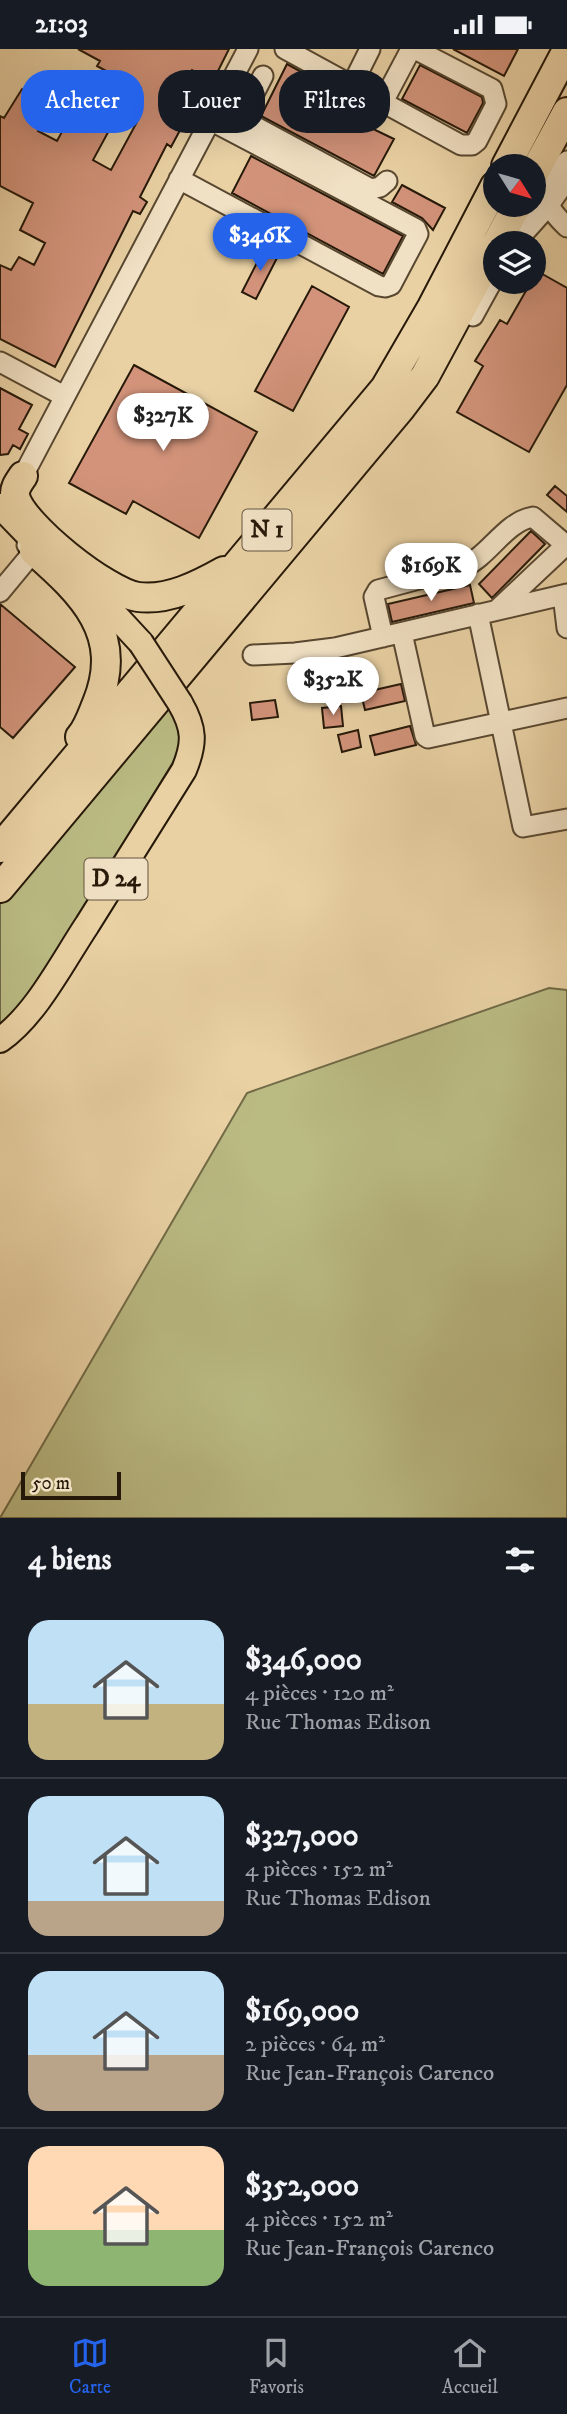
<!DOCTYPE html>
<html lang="fr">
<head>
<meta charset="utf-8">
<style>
  :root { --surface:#171b24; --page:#20242c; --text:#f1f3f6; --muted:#9ea1a6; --line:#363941; --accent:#2563eb }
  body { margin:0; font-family:"IM FELL DW Pica",serif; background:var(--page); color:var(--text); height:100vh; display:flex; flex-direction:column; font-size:26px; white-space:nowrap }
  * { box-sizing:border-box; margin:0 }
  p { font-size:23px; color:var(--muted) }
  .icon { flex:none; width:38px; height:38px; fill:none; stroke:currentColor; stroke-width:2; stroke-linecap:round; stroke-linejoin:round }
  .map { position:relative; height:1469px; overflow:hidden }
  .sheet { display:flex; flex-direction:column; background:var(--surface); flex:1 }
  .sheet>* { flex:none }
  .guide { position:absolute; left:21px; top:21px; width:525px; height:63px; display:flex; gap:14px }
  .needle { width:46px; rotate:127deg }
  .fabs { position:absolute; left:483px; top:105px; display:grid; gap:14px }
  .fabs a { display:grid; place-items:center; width:63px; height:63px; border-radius:50%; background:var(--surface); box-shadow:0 7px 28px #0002; font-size:35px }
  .scale { position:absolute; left:21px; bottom:18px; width:100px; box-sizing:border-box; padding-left:7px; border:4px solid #271909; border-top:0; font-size:19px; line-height:24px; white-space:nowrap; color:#271909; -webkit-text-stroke:5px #f1e1c4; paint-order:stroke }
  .price { position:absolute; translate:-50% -60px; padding:0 16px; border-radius:24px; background:#fff; color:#222; font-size:23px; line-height:46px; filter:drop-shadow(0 2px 4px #0008) }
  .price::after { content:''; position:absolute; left:50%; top:42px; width:21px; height:16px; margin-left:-10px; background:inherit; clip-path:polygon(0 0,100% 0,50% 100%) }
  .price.on { background:var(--accent); color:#fff }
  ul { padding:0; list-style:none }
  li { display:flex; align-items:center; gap:21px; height:175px; padding:0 28px }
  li+li { border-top:2px solid var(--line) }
  li span { display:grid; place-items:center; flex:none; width:196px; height:140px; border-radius:21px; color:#555 }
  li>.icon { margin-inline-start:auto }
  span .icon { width:84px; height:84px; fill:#fffc; stroke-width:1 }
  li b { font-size:30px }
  h2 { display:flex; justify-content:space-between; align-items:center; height:84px; padding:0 28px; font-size:30px }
  .pill { padding:0 24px; border-radius:28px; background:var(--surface); box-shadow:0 7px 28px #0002; font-size:24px; line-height:63px }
  .pill.on { background:var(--accent); color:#fff }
  .status { display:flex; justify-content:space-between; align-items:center; height:49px; padding:0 35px; background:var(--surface); direction:ltr }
  .status svg { height:19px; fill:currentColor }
  .tabs { display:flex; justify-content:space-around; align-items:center; height:98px; border-top:2px solid var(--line); background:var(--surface); font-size:19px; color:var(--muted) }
  .tabs a { display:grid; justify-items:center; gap:4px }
  .tabs .on { color:var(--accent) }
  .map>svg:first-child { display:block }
  .green { fill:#baba83; stroke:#706a46; stroke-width:2 }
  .building { fill:#d2937a; stroke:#271909; stroke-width:2 }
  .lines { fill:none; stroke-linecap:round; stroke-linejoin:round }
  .minor-casing { stroke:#584730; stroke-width:23 }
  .major-casing { stroke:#271909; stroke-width:28 }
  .highway-casing { stroke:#271909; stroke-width:32 }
  .minor { stroke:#f1e1c4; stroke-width:19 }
  .major { stroke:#e9d1a4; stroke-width:24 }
  .highway { stroke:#e9d1a4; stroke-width:28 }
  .major-bridge-casing { stroke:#271909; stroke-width:28; stroke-linecap:butt }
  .major-bridge { stroke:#e9d1a4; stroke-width:24 }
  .labels { text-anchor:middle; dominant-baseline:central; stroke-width:5; stroke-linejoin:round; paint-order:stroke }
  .shield { fill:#f1e1c4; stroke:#645541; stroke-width:2 }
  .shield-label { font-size:24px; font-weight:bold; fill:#271909 }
</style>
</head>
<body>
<div class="status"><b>21:03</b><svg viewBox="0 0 49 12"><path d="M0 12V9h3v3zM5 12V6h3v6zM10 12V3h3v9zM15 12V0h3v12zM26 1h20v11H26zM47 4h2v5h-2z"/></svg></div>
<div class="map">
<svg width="567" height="1469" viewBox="0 0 567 1469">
  <rect width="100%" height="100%" fill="#e9d1a4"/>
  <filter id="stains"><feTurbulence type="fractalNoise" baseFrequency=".00286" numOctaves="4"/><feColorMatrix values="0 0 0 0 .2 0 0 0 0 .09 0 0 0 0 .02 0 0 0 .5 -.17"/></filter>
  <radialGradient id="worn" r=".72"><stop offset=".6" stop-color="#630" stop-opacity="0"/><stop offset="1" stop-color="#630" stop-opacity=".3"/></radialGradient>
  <!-- green -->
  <path class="green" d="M167 650C178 671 182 681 178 705L71 881 19 961 0 976V851Z
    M549 939 567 941V1469H0L247 1044Z"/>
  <!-- building -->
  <path class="building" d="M78 0H229L213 32 192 21 182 39 196 47 190 59 197 63 192 73 186 70 171 98 167 95 140 148 147 153 140 165 133 162 55 318 0 290V216L11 221 19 208 34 216 45 194 20 181 33 154 0 137V67L4 69 22 40 53 58 38 82 57 92 76 57 112 76 93 111 111 121 137 73 128 68 140 45 130 39 132 36 97 17 100 12Z
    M453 0H518L504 27Z
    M287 15 376 64 369 78 394 90 374 127 261 67Z
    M420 16 482 48 483 54 467 84 402 50Z
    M251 107 403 187 383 225 232 144Z
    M402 136 445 159 433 181 422 169 392 153Z
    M265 198 279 205 256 250 242 243Z
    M537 222 567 239V336L529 403 457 363 483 317 475 312 500 271 507 275 531 233H534Z
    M312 237 349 258 293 362 255 342Z
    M134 316 257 383 199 489 133 452 126 465 69 434Z
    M0 339 32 356 19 380 28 385 20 400 13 396 8 405 0 406Z
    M555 437 567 447V463L547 446Z
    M531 482 545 495 492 549 479 535Z
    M470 536 474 554 392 573 388 555Z
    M0 555 75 618 13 689 0 678Z
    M401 635 405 652 365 661 361 644Z
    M275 651 278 668 252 671 250 654Z
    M341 657 343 677 324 679 322 659Z
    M410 677 416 696 375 706 370 687Z
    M358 681 361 698 342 703 338 686Z"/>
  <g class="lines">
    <defs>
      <path id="minor" d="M285 0 461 96H472L477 92 496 55 492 40 415 0
        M352 36 370 0
        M383 53 411 0
        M217 57 371 140 380 138 387 132
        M241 70 263 27
        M567 112C539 137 540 153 567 178
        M179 130 379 237 385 238 391 236 418 185 416 180 210 71
        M515 194 549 156 567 130
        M473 267 495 227
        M0 313 64 347
        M23 427 248 0
        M0 543 34 502 27 496
        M563 546 567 579
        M499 559 567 495
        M478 565 523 778 567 770
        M402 584 425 687 428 689 567 659
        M383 588 374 548 378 541 464 518C490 506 505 473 533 468L566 496
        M253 606 295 604 335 599 567 545"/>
      <path id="major" d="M0 457 31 489
        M78 533 117 568 141 594
        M0 991C36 966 63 912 87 876 119 824 152 773 184 721 195 694 195 680 180 654"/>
      <path id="highway" d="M506 117 567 1
        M534 124 567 63
        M497 194 517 156
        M23 427C19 433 14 439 15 447 21 476 108 544 138 548 168 552 199 536 224 522
        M34 502C83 545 125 585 97 654 92 666 88 679 80 688
        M0 799 385 339 432 258 495 137
        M0 839 400 360 425 327 495 197"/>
    </defs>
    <!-- minor casing -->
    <use href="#minor" class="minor-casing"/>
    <!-- major casing -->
    <use href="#major" class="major-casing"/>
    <!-- highway casing -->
    <use href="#highway" class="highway-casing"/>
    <!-- minor -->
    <use href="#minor" class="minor"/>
    <!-- major -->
    <use href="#major" class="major"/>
    <!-- highway -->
    <use href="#highway" class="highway"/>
    <defs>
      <path id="major-bridge" d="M141 594 180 654"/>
    </defs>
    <!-- major-bridge casing -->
    <use href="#major-bridge" class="major-bridge-casing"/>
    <!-- major-bridge -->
    <use href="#major-bridge" class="major-bridge"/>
  </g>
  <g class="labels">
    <!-- shield labels -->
    <g class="shield">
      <rect x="242.5" y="460.5" width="49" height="41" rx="5"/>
      <rect x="84.5" y="809.5" width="63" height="41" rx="5"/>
    </g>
    <g class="shield-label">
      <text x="267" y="481">N 1</text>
      <text x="116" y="830">D 24</text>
    </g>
  </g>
  <rect width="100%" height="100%" filter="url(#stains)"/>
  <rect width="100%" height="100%" fill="url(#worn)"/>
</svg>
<div class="fabs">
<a><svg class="needle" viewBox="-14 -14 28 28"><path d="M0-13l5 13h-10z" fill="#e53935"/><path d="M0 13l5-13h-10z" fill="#9ea1a6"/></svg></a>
<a><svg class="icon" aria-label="layers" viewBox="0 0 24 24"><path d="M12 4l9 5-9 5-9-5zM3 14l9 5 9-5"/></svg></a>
</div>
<div class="scale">50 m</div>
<b class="price on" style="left:260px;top:224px">$346K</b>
<b class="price" style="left:163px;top:404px">$327K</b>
<b class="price" style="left:431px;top:554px">$169K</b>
<b class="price" style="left:333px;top:668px">$352K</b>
<div class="guide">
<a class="pill on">Acheter</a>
<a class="pill">Louer</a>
<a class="pill">Filtres</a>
</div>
</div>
<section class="sheet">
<h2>4 biens<svg class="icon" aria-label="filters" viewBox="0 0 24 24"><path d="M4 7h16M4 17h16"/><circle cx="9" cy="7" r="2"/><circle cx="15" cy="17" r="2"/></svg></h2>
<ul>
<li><span style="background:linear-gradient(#bfe0f5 60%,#c2b280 0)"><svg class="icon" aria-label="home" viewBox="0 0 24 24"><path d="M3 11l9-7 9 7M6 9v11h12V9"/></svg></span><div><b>$346,000</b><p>4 pièces · 120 m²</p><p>Rue Thomas Edison</p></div></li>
<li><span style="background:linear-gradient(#bfe0f5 75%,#b9a48a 0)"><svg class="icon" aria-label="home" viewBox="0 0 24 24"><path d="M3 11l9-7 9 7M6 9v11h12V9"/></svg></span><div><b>$327,000</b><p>4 pièces · 152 m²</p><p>Rue Thomas Edison</p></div></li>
<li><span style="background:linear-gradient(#bfe0f5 60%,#b9a48a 0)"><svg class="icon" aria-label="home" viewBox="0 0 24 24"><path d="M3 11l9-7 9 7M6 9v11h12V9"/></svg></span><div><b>$169,000</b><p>2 pièces · 64 m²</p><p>Rue Jean-François Carenco</p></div></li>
<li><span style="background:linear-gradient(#ffd9b3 60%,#8fb573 0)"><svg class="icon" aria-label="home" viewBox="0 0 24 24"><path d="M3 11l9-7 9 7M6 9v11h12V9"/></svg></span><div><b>$352,000</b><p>4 pièces · 152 m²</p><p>Rue Jean-François Carenco</p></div></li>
</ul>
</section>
<nav class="tabs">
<a class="on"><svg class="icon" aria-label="map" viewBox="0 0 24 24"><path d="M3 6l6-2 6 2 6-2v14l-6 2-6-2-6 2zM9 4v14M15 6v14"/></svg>Carte</a>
<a><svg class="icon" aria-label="saved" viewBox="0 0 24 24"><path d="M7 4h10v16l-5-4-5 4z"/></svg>Favoris</a>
<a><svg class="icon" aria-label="home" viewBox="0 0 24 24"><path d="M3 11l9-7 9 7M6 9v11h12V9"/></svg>Accueil</a>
</nav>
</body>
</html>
